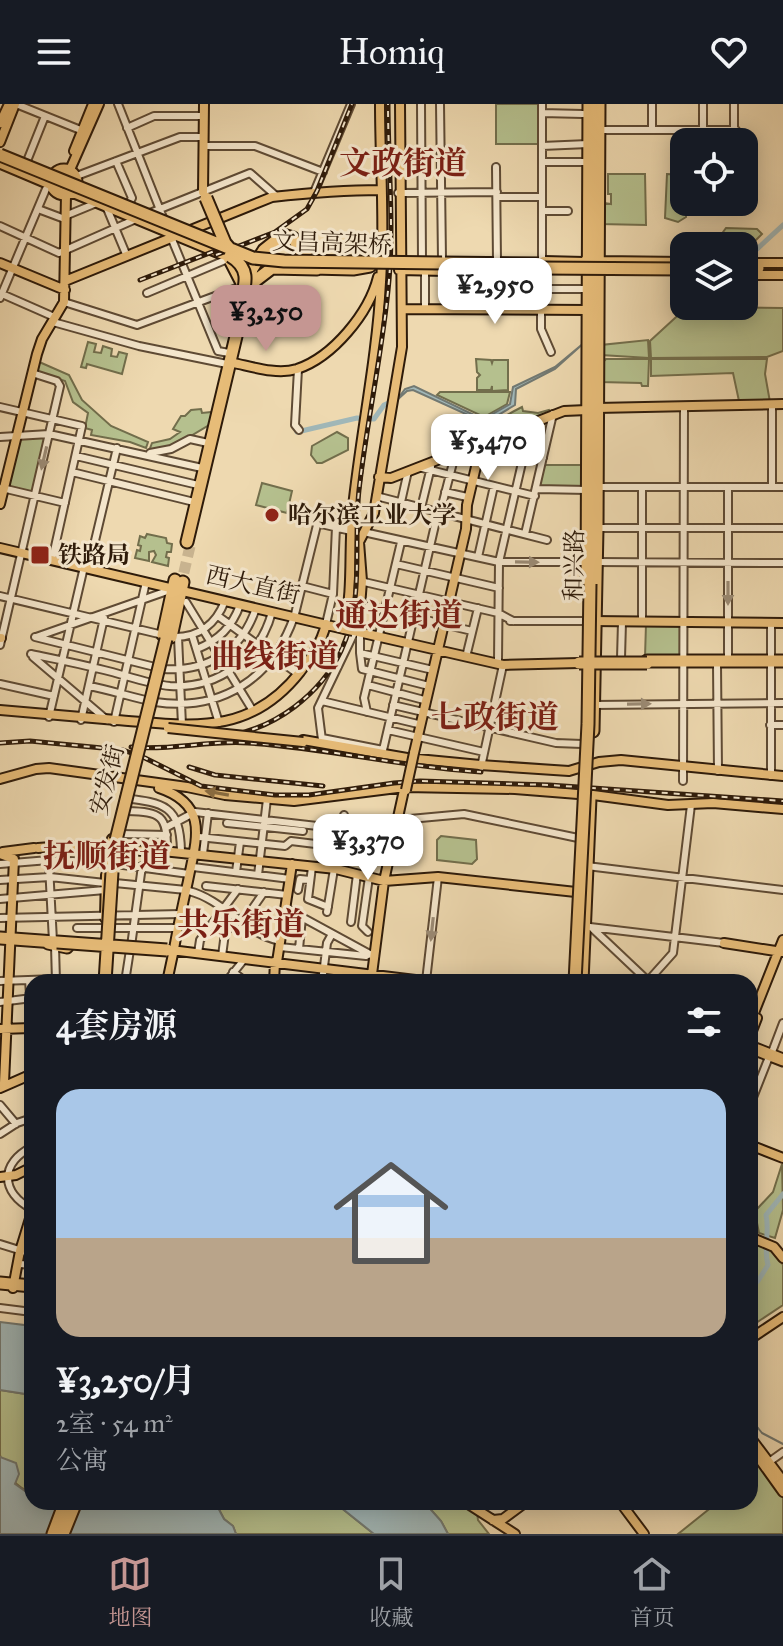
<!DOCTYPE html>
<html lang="zh">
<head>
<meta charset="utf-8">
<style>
  :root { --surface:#171b24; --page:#20242c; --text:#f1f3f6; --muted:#9ea1a6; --line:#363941; --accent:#c59692 }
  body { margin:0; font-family:"IM FELL Great Primer","Noto Serif SC",serif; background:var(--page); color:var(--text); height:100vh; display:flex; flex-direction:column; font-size:30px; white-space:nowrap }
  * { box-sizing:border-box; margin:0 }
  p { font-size:26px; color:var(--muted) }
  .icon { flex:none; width:44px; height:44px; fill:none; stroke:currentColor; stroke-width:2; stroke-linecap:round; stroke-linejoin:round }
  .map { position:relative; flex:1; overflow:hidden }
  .panel { position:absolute; left:24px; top:870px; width:734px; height:536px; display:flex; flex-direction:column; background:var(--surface); border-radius:24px; box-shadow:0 4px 20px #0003 }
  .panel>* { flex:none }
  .controls { position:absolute; left:670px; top:24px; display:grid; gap:16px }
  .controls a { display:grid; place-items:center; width:88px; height:88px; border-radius:16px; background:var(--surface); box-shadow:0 4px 20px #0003; font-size:40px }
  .price { position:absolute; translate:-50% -68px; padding:0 18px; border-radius:16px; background:#fff; color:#222; font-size:26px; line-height:52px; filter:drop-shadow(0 2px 4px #0008) }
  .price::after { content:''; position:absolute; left:50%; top:48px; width:24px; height:18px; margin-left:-12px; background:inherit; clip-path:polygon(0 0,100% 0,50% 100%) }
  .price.current { background:var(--accent); color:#111 }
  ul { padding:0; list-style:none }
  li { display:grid; align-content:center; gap:16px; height:424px; padding:0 32px }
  li span { display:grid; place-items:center; height:248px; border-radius:24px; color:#555 }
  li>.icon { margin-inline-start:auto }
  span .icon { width:144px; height:144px; fill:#fffc; stroke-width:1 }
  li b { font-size:34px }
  h2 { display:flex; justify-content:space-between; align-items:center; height:96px; padding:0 32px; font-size:34px }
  header { display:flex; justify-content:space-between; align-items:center; height:104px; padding:0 32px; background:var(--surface); font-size:36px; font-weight:600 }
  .tabs { display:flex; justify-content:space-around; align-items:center; height:112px; border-top:2px solid var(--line); background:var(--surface); font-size:22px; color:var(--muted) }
  .tabs a { display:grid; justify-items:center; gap:4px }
  .tabs .current { color:var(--accent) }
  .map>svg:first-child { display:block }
  .green { fill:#b5c08e; stroke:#726e4c; stroke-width:2 }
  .water { fill:#a0b7b8; stroke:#727972; stroke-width:2 }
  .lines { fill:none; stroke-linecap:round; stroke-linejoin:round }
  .stream { stroke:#727972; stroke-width:2 }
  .river { stroke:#a0b7b8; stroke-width:5 }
  .highway-tunnel { stroke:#c8b38f; stroke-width:11; stroke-dasharray:11 5.5; stroke-linecap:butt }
  .minor-casing { stroke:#5e4a34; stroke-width:10 }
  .major-casing { stroke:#2e1b0a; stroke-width:12 }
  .highway-casing { stroke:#2e1b0a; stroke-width:15 }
  .minor { stroke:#f4e6cc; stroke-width:6 }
  .major { stroke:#e7bc78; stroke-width:8 }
  .highway { stroke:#e7bc78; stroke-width:11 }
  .rail-casing { stroke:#2e1b0a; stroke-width:5 }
  .rail { stroke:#f4e6cc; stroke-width:2; stroke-dasharray:6; stroke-linecap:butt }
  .major-bridge-casing { stroke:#2e1b0a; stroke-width:12; stroke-linecap:butt }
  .highway-bridge-casing { stroke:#2e1b0a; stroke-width:15; stroke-linecap:butt }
  .major-bridge { stroke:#e7bc78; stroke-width:8 }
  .highway-bridge { stroke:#e7bc78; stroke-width:11 }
  .oneway { fill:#9b8b75 }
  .oneway2 { fill:#8a6c41 }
  .poi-dot { fill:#8f2418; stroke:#f4e6cc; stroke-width:3 }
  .labels { text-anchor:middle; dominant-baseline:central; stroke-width:6; stroke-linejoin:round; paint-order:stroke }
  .street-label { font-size:24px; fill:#2e1b0a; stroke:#f4e6cc }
  .poi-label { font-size:24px; font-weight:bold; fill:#2e1b0a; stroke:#f4e6cc; text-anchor:start }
  .district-label { font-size:32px; font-weight:bold; fill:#7a1f14; stroke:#f4e6cc }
</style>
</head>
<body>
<header><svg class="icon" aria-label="menu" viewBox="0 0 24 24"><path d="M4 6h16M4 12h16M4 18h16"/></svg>Homiq<svg class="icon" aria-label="heart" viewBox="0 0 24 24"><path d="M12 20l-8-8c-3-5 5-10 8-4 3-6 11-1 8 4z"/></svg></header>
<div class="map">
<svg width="783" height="1430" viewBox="0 0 783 1430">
  <rect width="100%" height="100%" fill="#eed9b0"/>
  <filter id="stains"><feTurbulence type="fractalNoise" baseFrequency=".0025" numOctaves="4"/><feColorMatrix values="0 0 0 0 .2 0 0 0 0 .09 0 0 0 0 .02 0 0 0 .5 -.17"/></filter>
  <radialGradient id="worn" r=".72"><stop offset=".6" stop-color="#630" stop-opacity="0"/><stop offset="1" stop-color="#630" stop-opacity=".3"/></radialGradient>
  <!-- green -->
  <path class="green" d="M496 0H540L541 40H496Z
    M608 70H645L646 121 600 120 604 97V99L611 100V90H608Z
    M667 70 684 71 686 113 678 118 665 114Z
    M726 124 757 125 762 130 744 148V142H713Z
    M687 203 783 204V247L767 253 651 254 650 237Z
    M648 236 649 254 601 251V241Z
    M88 238 96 240 94 248 101 249 103 242 112 245 111 252 117 253 119 248 127 250 122 270 87 260 86 264 81 263Z
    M476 255 491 256 492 259 493 256H508V286L492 287V282L491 286H477V274L480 271 477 268Z
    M606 255H649L648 282H642L641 279 600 278 603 258Z
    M651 255H767L765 270 770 298 739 297 733 269 651 272Z
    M37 257 69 271 82 296 111 322 148 338 146 344 130 338 91 331 92 326 85 324 88 309 73 298 65 277 35 267Z
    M440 288H510L507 300 484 313 437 291Z
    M522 303 523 307 538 309 549 306 551 309 483 334 480 327 486 325 485 320C499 318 509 309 522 303Z
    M201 305 202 309 212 308 209 321 174 342 149 347 152 339 170 335 180 328 173 325 181 312H185L191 306Z
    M337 328 348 334V346L322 359H317L311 351 312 342Z
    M43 333 45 335 33 388 6 382 19 334Z
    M544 361H584L585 383H538Z
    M262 379 292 387 287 409 256 401Z
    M147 430 166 434 167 439 172 440 171 448H167L166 453 169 454 168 462 152 458 156 451 154 447 149 448V457L135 454 137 446 140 447 141 442 138 441 140 432 145 434Z
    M683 519V554L645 553 646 520Z
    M441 732 476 736 477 755 472 760 437 756V736Z
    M782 1060 783 1106 775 1134 759 1129 756 1114 757 1105 773 1088Z
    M751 1137 776 1148 783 1161V1201L750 1223Z
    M0 1286 32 1291V1387C17 1387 3 1365 0 1351 0 1332 0 1307 0 1286Z
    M750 1348 783 1393V1430H678L718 1398H750Z
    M215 1398H334L374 1430H236L233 1422 224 1415Z
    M424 1398H460L477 1408 478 1416 489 1430H448L441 1417Z"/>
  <!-- water -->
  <path class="water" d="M585 238 555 265 516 285 515 301 490 316H479L413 286 407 287 396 297 405 285 414 282 476 312 487 313 510 300 513 283 555 263Z
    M0 1218 32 1222V1291L0 1286Z
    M0 1353 16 1359 19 1370 15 1380 25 1387H32V1398H50L52 1400 57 1398H215L224 1415 233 1422 236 1430H0Z
    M334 1398H424L441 1417 448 1430H374Z"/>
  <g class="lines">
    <!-- stream -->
    <path class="stream" d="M750 1314 762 1329 783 1340"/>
    <!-- river -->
    <path class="river" d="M744 157 783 121
      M297 328 357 314 374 315 384 301 393 297
      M750 1183 758 1177 768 1161C763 1142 770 1129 766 1111L783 1090"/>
    <!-- highway-tunnel -->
    <path class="highway-tunnel" d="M180 485 191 438"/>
    <defs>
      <path id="minor" d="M16 0 83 27
        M118 0 164 116
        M421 0 422 155
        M440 0 442 155
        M652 0V26
        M703 0V26
        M542 9 583 10
        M127 24 154 12H204
        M600 26H736
        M734 26V0
        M204 42H255L323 68
        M542 42 588 40
        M27 57 45 12
        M116 57 132 94 128 101
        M542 58H588
        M496 63 497 157
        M74 73 180 33H204
        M315 86 351 0
        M398 89 497 88
        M497 93H542
        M106 102 126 150
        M38 105 62 114
        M542 107H568
        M150 109 250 69 275 91
        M65 112 99 98
        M0 122 59 149 136 115
        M171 133 218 247 229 249
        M542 157V0
        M425 167V205
        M497 167 498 206
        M541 167V225L551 248
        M541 185H588
        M147 189 230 154
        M2 190 52 212
        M0 194 46 85 52 80
        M64 198 137 221 242 182
        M53 218 139 242 227 260
        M298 265 295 321 299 326
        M0 303 82 322 52 456
        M510 327 506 344 543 354
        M0 333 49 330 202 364
        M150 349 171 345 190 335 208 339
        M455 351 476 356
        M76 352 198 381
        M418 363 535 392
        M72 368 194 398
        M772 382V302
        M597 383H783
        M642 383V516
        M728 383V556
        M2 384 65 399
        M537 385 587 386
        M445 388 467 393
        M376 392 547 436
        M401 398 408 367
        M421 404 431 363
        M440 409 456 347
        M318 414 351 422
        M317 419 351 427
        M597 424H783
        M368 429 499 458H587
        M525 430 553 310
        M478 453 494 382
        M596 458 783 459
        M396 460 499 484
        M89 462 117 344
        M360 477 498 509 513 517
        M302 482 333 490
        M0 492 163 531
        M186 498 253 607
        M368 502 472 527
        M295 510 318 417
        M218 512 298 570
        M510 517H587
        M326 520 333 490 336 423
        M360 528V549L433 566
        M192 531 219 619
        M35 533 163 565C207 568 242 547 256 504
        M36 533 173 485
        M175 533C199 533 216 520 225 497
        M178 533 182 621
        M0 541 60 282 57 277 32 269
        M197 545C219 536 232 523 240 501
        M360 549 362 565 429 582
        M467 549 478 504
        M31 550C55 555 80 560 104 566 125 571 148 580 170 582 218 585 260 554 272 508
        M33 553 107 616
        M621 554 622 518
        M498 556 499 458 531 320
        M717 560 718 667
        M0 580 54 592
        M368 581 424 596
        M89 582C111 586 133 594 155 598 221 608 272 575 294 513
        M322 597 418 620
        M393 601 556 639 582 640
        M594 601 783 599
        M367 608 364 594 401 438
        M49 613 84 463
        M81 616 104 514
        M114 618 146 478
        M770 621H783
        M388 626 484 648
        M322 634 383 646 438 408
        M322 636 318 604 355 527
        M481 663 503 561
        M771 672V518
        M683 677 684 302
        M124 694C164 699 180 701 181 747
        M127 707C161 708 167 711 167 746
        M399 716 464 710 578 734
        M227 719 303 727
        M167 723 195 708 396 731
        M121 730 167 731
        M199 733 285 742 291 737 340 743
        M48 743 53 837
        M339 748 368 752
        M203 750 208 709
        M0 760 49 756 106 759
        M116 760 189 770
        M587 762 783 786
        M193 763 290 775
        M312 763 308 795 328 803
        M336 765 344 711
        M236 768 240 738
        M258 771 267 695
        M0 776 50 773 105 779
        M115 779 186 786
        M206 782 287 791
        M298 786 300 775 310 776
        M189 787C224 796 245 830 280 837
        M0 795 105 786
        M285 804 375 853
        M327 808 334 765
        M0 814 181 810
        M243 818 264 788
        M351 818 357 770
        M590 823 724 839
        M77 824H178
        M592 824 649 878
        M368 828 362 822 369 773
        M55 842 56 878
        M131 842 142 762
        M280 843 366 852 369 850
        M299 845 302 813
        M198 849 200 836 238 785
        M222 852 225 829 237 814
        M233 868 246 878
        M29 876 32 921
        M0 877 56 875
        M426 877 438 773
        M648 877 673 849 691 701
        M125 878 130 846
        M226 878 242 858
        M322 878 327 839 332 830
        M0 898 32 894
        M772 948 783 919
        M0 1001 16 1020
        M750 1001 769 953
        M0 1030 17 1019 32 1014
        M32 1043C0 1059 0 1088 32 1105
        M0 1140 32 1150
        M20 1160 32 1161
        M0 1204 32 1208
        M769 1358 783 1348"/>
      <path id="major" d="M0 19 9 0
        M0 38 15 0
        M74 47 93 0
        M69 68 99 0
        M203 88 204 0
        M597 151 601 157 684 158
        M544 157 584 158 589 151
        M0 159 65 186
        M748 159H783
        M442 163 449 166 544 167
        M399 166 446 167
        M744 171H783
        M65 177 272 93C308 89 343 86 380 86
        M402 205 588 206
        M234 259C253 263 277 271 297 265 333 253 369 209 378 173
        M597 304 783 300
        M379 373 391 374 564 307 587 306
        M0 400 37 250 42 235 64 198 66 90
        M0 444 344 525C354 482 348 445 353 403 361 328 377 254 381 178 385 119 380 59 380 0
        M592 517 783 519
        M354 527 503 561 579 559
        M358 528 362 477 359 438 374 409 402 243 400 0
        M0 534H1
        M0 606C39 609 77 613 116 616 189 621 248 634 300 568 312 552 321 540 326 520
        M303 636 407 654 480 661 569 667 599 658 621 656 783 672
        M414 649 466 425 467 401 482 337
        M0 675 36 665 49 664 187 683 225 691 294 697 405 683 515 685 578 690
        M159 684C210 701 196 736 188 777 183 800 178 822 174 845
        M593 691 668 701 713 699 783 705
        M38 744 64 742 111 746
        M117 745 158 748
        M153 746 336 765 384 777 438 773 585 789
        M3 748 34 744
        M0 750 14 755 4 979
        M105 814 106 771
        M724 839 782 848
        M171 846 432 878
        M277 858 292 760
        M167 878 173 850
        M274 878 275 858
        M371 878 384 777 404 686
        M750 919 783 836
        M0 925 32 924
        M750 932 757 914
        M0 984 32 970
        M750 1041 783 1054
        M0 1073 16 1071 32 1063
        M750 1133 774 1143 783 1154
        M13 1184 20 1147 32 1108
        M750 1235 783 1213
        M750 1333 783 1377
        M750 1342 783 1388
        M465 1398 515 1430
        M620 1398 644 1430
        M493 1416 503 1415 526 1398"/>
      <path id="highway" d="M0 58 52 80
        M52 78a12 12 0 1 1 24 0a12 12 0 1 1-24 0Z
        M72 87 229 152
        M226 148 243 181 242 187
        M442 159 547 160
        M312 164 353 165 370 162
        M744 164H758
        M250 189 255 177 272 164 317 165
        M187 438 252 165 264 146 283 131 293 134 304 152 314 157
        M587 487 589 0
        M163 531 175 476
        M167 531 171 533 183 478
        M647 557H783
        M593 627 597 424 599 0
        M108 774 113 736
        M0 834 55 838
        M48 839 67 843
        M582 878 590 694
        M750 943 783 956
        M0 1179 32 1182
        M53 1430 65 1398
        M63 1430 76 1398"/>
    </defs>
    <!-- minor casing -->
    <use href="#minor" class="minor-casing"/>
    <!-- major casing -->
    <use href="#major" class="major-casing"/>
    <!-- highway casing -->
    <use href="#highway" class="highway-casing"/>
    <!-- minor -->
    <use href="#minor" class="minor"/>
    <!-- major -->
    <use href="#major" class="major"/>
    <!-- highway -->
    <use href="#highway" class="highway"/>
    <defs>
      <path id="rail" d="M216 151 275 128 307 105 317 87 352 0
        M140 176 225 143
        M229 632C276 623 320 591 341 547 365 496 353 441 359 386 367 316 383 246 389 176 394 118 388 58 388 0
        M0 639 30 637 123 646 145 654 201 682 275 691H309L394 679 420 677 549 681 783 697
        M131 643C170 647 209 636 248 639 327 644 403 663 481 668
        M189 663 215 671 323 682"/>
    </defs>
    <!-- rail casing -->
    <use href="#rail" class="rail-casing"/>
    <!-- rail -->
    <use href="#rail" class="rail"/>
    <defs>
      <path id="major-bridge" d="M344 525 353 527
        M168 624 303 638
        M406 686 414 649"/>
      <path id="highway-bridge" d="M0 51 253 154 284 157 442 159
        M206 94 225 139 231 146
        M230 152C252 165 245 181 240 203
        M538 164 684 165
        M579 559H647
        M116 736 166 535
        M57 838 167 846
        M105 878 112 768
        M575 878 588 620 590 480"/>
    </defs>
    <!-- major-bridge casing -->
    <use href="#major-bridge" class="major-bridge-casing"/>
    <!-- highway-bridge casing -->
    <use href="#highway-bridge" class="highway-bridge-casing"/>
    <!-- major-bridge -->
    <use href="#major-bridge" class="major-bridge"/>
    <!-- highway-bridge -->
    <use href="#highway-bridge" class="highway-bridge"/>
  </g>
  <!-- one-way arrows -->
  <defs><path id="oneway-solid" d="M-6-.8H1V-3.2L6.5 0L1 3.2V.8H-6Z" transform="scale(2)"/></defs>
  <g class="oneway">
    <use href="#oneway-solid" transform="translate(44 354) rotate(103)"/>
    <use href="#oneway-solid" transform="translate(527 458) rotate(1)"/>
    <use href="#oneway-solid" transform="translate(728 489) rotate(90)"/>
    <use href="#oneway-solid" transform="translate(639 600) rotate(-1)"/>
    <use href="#oneway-solid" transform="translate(432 825) rotate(96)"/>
  </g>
  <use class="oneway2" href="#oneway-solid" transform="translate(217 689) rotate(-170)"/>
  <!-- markers -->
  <g class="poi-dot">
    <circle cx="272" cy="411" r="8"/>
    <rect x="30" y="441" width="20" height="20" rx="4"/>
  </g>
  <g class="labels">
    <!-- street labels -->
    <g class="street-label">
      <text transform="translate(332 139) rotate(2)">文昌高架桥</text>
      <text transform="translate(574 461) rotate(-89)">和兴路</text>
      <text transform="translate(253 481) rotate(13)">西大直街</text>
      <text transform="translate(107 676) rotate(-75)">安发街</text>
    </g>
    <!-- poi labels -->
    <g class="poi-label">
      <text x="288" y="411">哈尔滨工业大学</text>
      <text x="58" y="451">铁路局</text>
    </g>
    <!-- district labels -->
    <g class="district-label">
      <text x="403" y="59">文政街道</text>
      <text x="399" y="511">通达街道</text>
      <text x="275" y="552">曲线街道</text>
      <text x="495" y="613">七政街道</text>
      <text x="107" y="752">抚顺街道</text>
      <text x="241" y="820">共乐街道</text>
    </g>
  </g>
  <rect width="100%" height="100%" filter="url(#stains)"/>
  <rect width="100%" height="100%" fill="url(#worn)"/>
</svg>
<div class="controls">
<a><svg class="icon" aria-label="locate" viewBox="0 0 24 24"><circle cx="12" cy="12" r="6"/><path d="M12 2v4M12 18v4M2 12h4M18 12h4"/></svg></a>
<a><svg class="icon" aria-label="layers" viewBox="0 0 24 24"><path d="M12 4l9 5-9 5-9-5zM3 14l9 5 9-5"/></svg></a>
</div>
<b class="price" style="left:495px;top:222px">¥2,950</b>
<b class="price current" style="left:266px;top:249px">¥3,250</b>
<b class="price" style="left:488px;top:378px">¥5,470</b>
<b class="price" style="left:368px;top:778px">¥3,370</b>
<section class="panel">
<h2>4套房源<svg class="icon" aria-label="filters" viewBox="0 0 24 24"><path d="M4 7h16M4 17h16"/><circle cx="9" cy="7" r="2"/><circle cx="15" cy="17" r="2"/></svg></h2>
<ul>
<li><span style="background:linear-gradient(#a9c7e8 60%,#b9a48a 0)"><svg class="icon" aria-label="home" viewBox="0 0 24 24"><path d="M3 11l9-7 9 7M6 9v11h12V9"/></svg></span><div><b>¥3,250/月</b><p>2室 · 54 m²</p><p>公寓</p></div></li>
</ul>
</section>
</div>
<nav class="tabs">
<a class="current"><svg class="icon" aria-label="map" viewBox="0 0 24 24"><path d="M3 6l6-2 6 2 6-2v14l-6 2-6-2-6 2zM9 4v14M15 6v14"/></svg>地图</a>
<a><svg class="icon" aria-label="saved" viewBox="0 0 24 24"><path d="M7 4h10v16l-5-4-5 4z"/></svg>收藏</a>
<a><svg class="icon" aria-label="home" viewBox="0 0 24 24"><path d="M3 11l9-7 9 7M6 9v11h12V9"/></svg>首页</a>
</nav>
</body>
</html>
